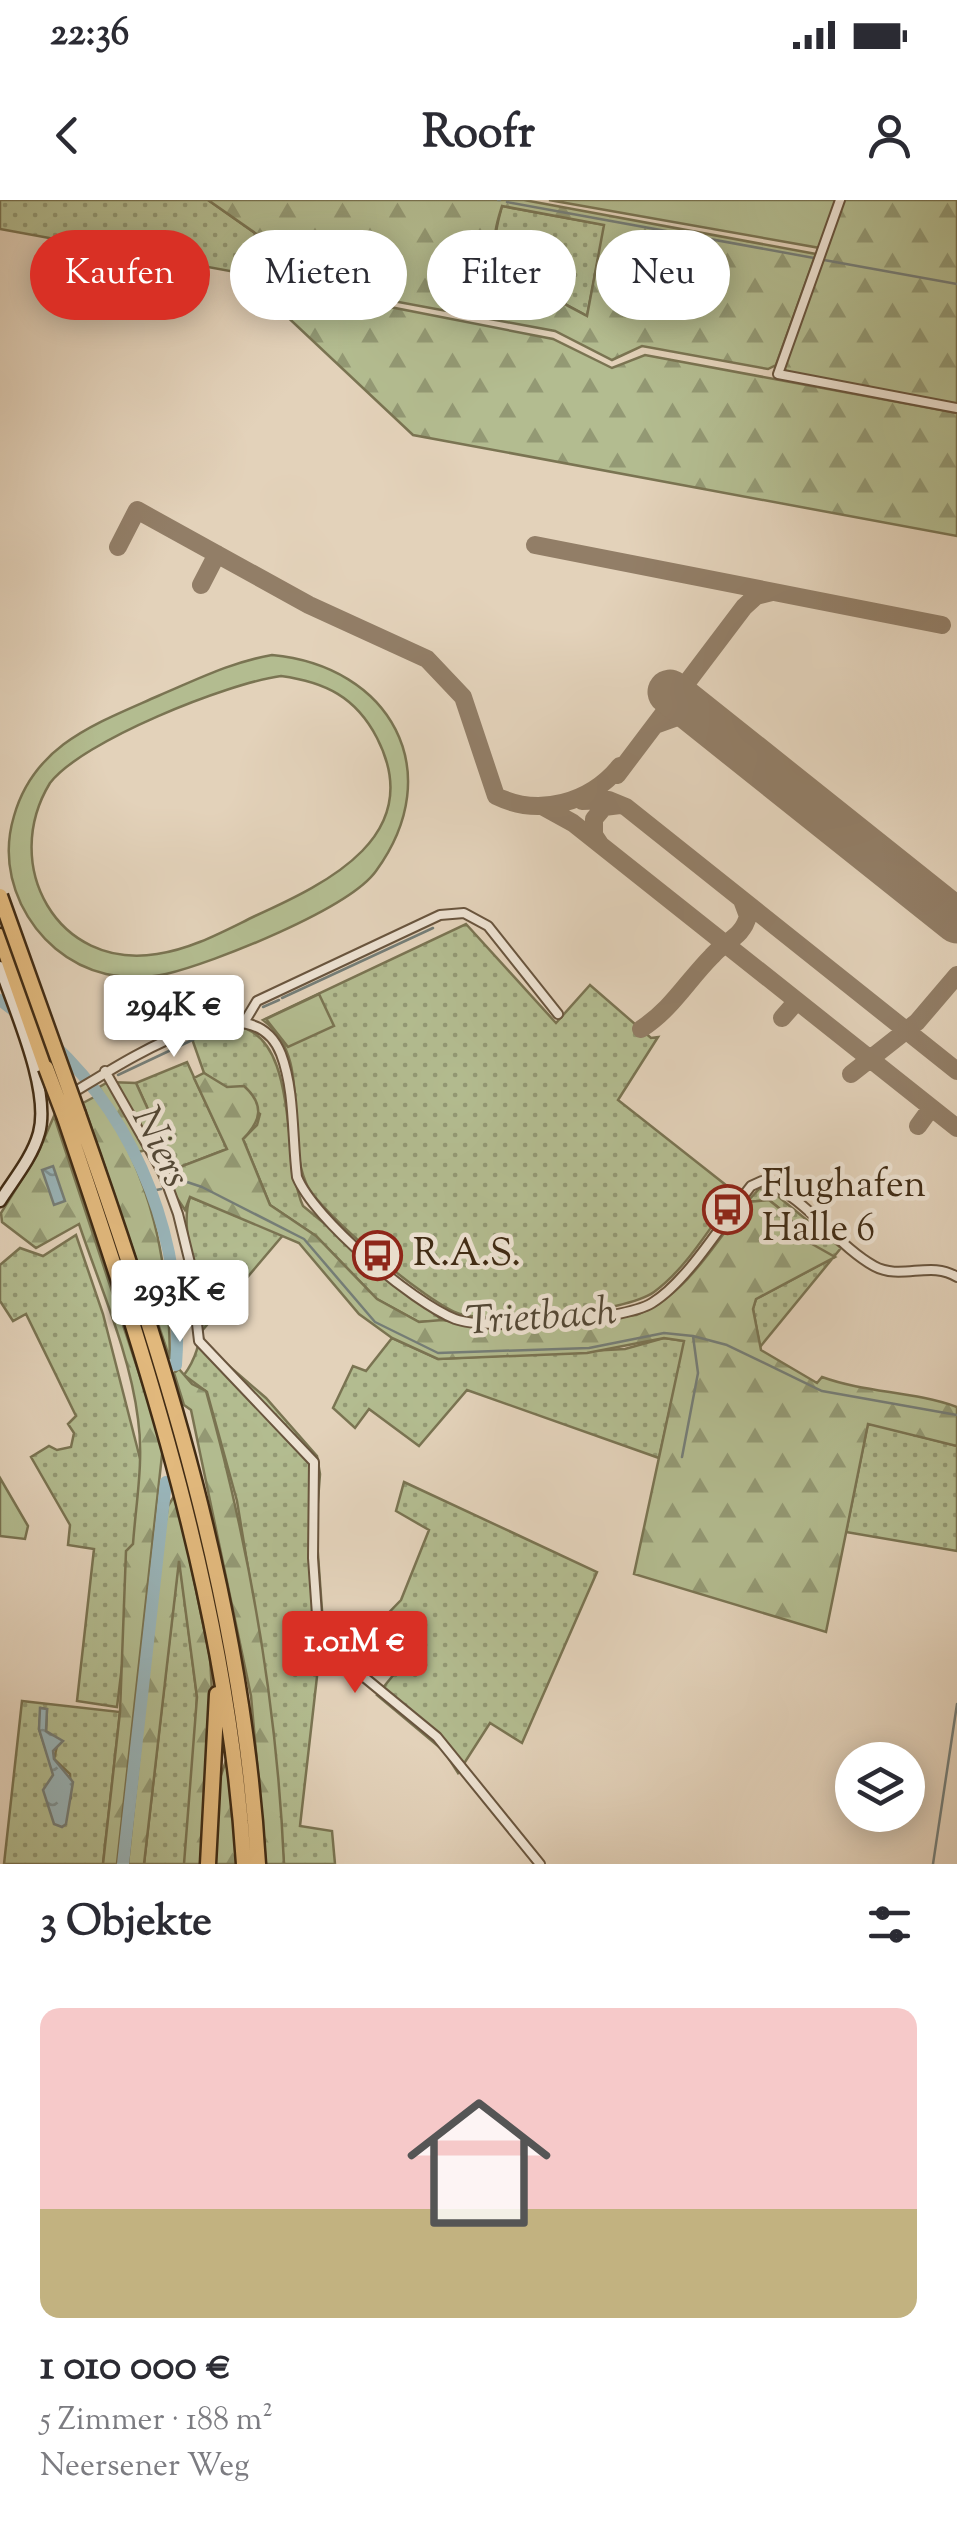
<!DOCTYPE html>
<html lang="de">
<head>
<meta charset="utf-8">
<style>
  :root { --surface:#fff; --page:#f7f7f7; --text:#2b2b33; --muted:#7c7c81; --line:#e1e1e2; --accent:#d93025 }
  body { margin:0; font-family:"Sorts Mill Goudy",serif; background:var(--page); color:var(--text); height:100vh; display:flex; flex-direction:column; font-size:38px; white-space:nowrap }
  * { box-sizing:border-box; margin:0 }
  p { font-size:32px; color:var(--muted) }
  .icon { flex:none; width:55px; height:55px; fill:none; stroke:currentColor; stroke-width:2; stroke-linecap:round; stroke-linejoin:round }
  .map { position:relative; height:1664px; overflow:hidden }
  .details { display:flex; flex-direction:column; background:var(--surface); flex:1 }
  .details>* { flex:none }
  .banner { position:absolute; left:30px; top:30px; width:898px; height:90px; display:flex; gap:20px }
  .tools { position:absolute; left:835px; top:1542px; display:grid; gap:20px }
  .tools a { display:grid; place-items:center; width:90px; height:90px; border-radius:50%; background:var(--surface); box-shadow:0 5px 25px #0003; font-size:50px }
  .price { position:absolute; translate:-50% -85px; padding:0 22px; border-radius:10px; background:#fff; color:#222; font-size:32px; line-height:65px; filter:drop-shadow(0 2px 5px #0008) }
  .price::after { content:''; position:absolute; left:50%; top:60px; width:30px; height:22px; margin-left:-15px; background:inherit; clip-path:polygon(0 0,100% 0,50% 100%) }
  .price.on { background:var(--accent); color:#fff }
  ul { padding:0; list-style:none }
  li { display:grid; align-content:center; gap:20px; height:530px; padding:0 40px }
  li+li { border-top:2px solid var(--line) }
  li span { display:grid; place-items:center; height:310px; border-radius:20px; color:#555 }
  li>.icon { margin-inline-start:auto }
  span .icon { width:180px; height:180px; fill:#fffc; stroke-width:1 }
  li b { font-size:42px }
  h2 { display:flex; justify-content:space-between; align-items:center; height:120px; padding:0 40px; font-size:42px }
  .tag { padding:0 35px; border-radius:45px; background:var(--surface); box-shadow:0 5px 25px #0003; font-size:35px; line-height:90px }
  .tag.on { background:var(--accent); color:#fff }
  .status { display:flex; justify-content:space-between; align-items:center; height:70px; padding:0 50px; background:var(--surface); direction:ltr }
  .status svg { height:28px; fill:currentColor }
  header { display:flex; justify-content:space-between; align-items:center; height:130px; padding:0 40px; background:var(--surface); font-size:45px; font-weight:700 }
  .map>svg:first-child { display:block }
  .grass { fill:url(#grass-dots); stroke:#7a7452; stroke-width:2.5; fill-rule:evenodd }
  .forest { fill:url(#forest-firs); stroke:#7a7452; stroke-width:2.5; fill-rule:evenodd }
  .park { fill:#b3bc90; stroke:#7a7452; stroke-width:2.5; fill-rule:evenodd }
  .water { fill:url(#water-ripples); stroke:#757e78; stroke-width:2.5 }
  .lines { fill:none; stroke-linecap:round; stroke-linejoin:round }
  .stream { stroke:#757e78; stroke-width:2.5 }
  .river { stroke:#99b5ba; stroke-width:12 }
  .taxiway { stroke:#927e67; stroke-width:18 }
  .runway { stroke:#927e67; stroke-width:45 }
  .street-casing { stroke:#69553e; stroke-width:12 }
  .secondary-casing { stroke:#402b14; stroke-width:15 }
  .highway-casing { stroke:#402b14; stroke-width:19 }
  .street { stroke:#ede2d2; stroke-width:8 }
  .secondary { stroke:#ede2d2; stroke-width:10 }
  .highway { stroke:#e2b97d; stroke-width:14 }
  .highway-bridge-casing { stroke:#402b14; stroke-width:19; stroke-linecap:butt }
  .highway-bridge { stroke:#e2b97d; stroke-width:14 }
  .labels { text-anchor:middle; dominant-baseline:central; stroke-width:9; stroke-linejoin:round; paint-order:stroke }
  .poi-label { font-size:38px; fill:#402b14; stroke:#ede2d2; text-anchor:start }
  .water-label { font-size:40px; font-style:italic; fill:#524735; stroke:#ede2d2 }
</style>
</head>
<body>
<div class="status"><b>22:36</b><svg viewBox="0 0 49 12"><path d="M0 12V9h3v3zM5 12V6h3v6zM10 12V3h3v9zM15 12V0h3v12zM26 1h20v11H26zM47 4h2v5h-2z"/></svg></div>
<header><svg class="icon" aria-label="back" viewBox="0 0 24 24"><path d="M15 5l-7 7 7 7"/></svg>Roofr<svg class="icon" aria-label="person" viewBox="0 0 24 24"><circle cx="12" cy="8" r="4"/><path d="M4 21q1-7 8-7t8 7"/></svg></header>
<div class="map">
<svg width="957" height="1664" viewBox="0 0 957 1664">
  <defs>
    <pattern id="grass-dots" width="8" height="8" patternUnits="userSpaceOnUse" patternTransform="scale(2.5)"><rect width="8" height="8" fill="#b3bc90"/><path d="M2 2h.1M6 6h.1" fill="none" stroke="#939974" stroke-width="1.8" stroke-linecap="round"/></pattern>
    <pattern id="forest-firs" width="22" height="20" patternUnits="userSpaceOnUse" patternTransform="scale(2.5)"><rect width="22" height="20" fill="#b3bc90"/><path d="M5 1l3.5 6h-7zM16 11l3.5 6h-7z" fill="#939974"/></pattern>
    <pattern id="water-ripples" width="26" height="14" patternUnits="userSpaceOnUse" patternTransform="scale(2.5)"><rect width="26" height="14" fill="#99b5ba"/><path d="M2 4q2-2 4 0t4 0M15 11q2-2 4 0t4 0" fill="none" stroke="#7e9396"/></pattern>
  </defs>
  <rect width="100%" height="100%" fill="#e3d2ba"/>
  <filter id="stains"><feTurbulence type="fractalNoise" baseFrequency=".002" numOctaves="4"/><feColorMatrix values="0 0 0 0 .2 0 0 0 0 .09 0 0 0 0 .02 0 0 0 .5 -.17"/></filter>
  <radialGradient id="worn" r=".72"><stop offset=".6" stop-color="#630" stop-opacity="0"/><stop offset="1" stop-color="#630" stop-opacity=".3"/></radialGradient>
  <!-- grass -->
  <path class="grass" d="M0 0H208L278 49 354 70 350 93 0 29Z
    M502 6 605 25 587 116C561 100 502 78 496 44 494 32 499 18 502 6Z
    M466 724 556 823 590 785 651 838 658 837 618 900 736 993C711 1025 688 1067 654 1092 625 1113 496 1124 460 1114 431 1106 317 1011 306 983 284 931 313 858 263 820Z
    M236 826C300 836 281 958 303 1006L442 1120 419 1122 377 1099 316 1036 270 1005 243 939 257 925 260 914 204 873 191 836Z
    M187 862 227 949 175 969 136 883Z
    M759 989H769L841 1048 760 1147 753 1109 756 1099 833 1058 796 1035 790 1017 769 1000 747 1002Z
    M190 997 284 1034 201 1132 206 1146 266 1198 317 1256 320 1274 316 1327 323 1424 300 1626 332 1631 335 1664H284L259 1435 237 1301 207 1192 184 1175C227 1117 173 1047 190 997Z
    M76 1035 103 1114 145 1278 117 1507 77 1501 94 1349 68 1345 70 1325 31 1257 49 1246 57 1250 71 1247 74 1233 68 1224 76 1216 26 1114 13 1121 0 1101V1065L20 1048 43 1056Z
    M392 1138 438 1159 625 1149 664 1138 685 1141 659 1258 467 1190 419 1246 369 1209 355 1228 333 1208 353 1166 366 1171Z
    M868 1223 957 1246V1351L846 1332Z
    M404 1282 597 1372 522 1543 490 1523 458 1573 444 1551 377 1495 404 1462 368 1434 401 1400 429 1330 396 1311Z
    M179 1356 197 1497 188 1648 184 1664H144Z
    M22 1501 120 1512 103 1664H4ZM41 1508 47 1509 46 1531 57 1546 54 1559 70 1574 71 1598 65 1607 39 1529Z"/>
  <!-- forest -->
  <path class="forest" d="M208 0H524L816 54 776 165 768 169 642 146 612 160 555 131 350 93 354 70 278 49ZM502 6 604 25 587 116C560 101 513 80 498 52 491 39 498 19 502 6Z
    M844 0H957V204L787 173 784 167Z
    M247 79 553 139 612 168 645 155 957 213V336L413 235Z
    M204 873 227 887 244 886C265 905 261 921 243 939L270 1005 316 1036 377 1099 419 1122 442 1120 494 1128 636 1115C686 1096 715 1043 747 1002L769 1000 790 1017 796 1035 835 1057 756 1099 753 1109 761 1150 817 1183 822 1177C866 1193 913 1191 957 1207V1246L868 1224 826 1432 634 1374 684 1141 664 1138 587 1153 438 1159 392 1138 359 1114 299 1043 190 997 185 1010 171 989 164 987 146 950 138 952 96 889 108 882 136 883 175 969 227 949 194 878Z
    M96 896C153 975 169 1064 170 1159L83 903Z
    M54 916 163 1246 117 1664H103L120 1512 126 1351 133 1344C136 1302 144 1261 138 1219 130 1153 100 1087 79 1024L36 1048 2 1022 1 1013 37 955Z
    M179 1169 192 1184 206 1191C249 1344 277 1505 284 1664H266L251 1496 191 1210 184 1205 174 1173Z
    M176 1293 210 1458 213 1509 202 1664H184L197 1497 179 1361 144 1664H128L160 1360 168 1306Z
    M228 1555 238 1664H214L220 1578Z"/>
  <!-- park -->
  <path class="park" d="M549 0H837L820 48Z
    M272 455C390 466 449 571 376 671 349 709 213 763 166 774 149 778 124 778 106 774 68 765 38 739 21 704 8 676 5 646 14 616 34 545 95 524 158 496 196 480 231 462 272 455ZM281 476C325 482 356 497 377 538 427 635 328 683 255 716 224 731 192 749 157 754 57 770 0 665 50 583 82 541 228 483 281 476Z
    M319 794 334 826 288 847 266 819Z
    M0 1278 28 1326 25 1339 0 1336Z"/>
  <!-- water -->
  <path class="water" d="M53 966 65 1001 54 1005 42 970Z
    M40 1508 47 1509 46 1531 63 1541 53 1551 54 1559 73 1582 66 1624 62 1627 54 1624 43 1590 53 1575 39 1529Z"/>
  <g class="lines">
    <!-- stream -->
    <path class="stream" d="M498 0H500
      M507 2 814 58
      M824 60 957 84
      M282 798 433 728
      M263 807 279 800
      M118 875 205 834
      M173 985 187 982 202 987 304 1039 375 1122 438 1153 589 1148 664 1133 693 1136 727 1145 822 1191 957 1215
      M152 991 161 989
      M682 1257 698 1173 693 1136
      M933 1664 957 1504"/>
    <!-- river -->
    <path class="river" d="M0 800 22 817
      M52 843C140 925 185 1045 176 1165
      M123 1664 166 1282"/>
    <!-- taxiway -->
    <path class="taxiway" d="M535 345 942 425
      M118 347 137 310 309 405 427 459 463 497 496 596C539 617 590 603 620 566
      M201 385 217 354
      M655 525 680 516 706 521
      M617 575 744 407 756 396 772 392
      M582 601 609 600 626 607 957 871
      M544 607 573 623 957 928
      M600 644 594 635V619L604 607 620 605
      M782 818 797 801
      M641 829C672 809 687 781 712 756 725 741 743 737 748 716L742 700
      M851 874 917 822 957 775
      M918 926 931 908"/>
    <!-- runway -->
    <path class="runway" d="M670 492 957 721"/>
    <defs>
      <path id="street" d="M840 0 778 174 957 208
        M245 821 257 801 440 715 464 713 488 726 558 814
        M105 871 163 973 178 1014 190 1063 199 1141 314 1262 313 1358 317 1415 325 1445 437 1537 540 1664
        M71 894C115 868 250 774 281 854 295 891 292 938 297 977 314 1019 412 1102 455 1119 487 1131 623 1121 652 1103 688 1081 724 1020 751 986L762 981C804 995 835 1044 874 1066 901 1081 931 1060 957 1077"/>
      <path id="secondary" d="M0 767C14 809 51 890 39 933 32 958 14 979 0 1001"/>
      <path id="highway" d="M0 736 46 868
        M78 914C164 1156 243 1405 258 1664
        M65 918C147 1161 228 1406 244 1664
        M208 1664 217 1494"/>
    </defs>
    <!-- street casing -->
    <use href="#street" class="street-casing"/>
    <!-- secondary casing -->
    <use href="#secondary" class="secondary-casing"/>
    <!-- highway casing -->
    <use href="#highway" class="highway-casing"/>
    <!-- street -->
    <use href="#street" class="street"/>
    <!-- secondary -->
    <use href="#secondary" class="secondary"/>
    <!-- highway -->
    <use href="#highway" class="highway"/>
    <defs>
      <path id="highway-bridge" d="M0 696 78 914
        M46 868 65 918"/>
    </defs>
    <!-- highway-bridge casing -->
    <use href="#highway-bridge" class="highway-bridge-casing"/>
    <!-- highway-bridge -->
    <use href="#highway-bridge" class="highway-bridge"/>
  </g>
  <!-- icons -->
  <defs>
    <symbol id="bus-ring" viewBox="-11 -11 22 22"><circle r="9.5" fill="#ede2d2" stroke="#8f2418" stroke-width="1.5"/><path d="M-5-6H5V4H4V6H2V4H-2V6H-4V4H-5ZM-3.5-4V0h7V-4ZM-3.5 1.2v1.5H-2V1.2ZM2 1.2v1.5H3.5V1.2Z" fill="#8f2418"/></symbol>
  </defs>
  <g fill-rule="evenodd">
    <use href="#bus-ring" x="700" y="982" width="55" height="55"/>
    <use href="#bus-ring" x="350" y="1028" width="55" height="55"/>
  </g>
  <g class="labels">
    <!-- poi labels -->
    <g class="poi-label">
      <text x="762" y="987">Flughafen<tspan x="762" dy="44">Halle 6</tspan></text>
      <text x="413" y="1056">R.A.S.</text>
    </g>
    <!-- water labels -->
    <g class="water-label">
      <text transform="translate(159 948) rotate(64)">Niers</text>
      <text transform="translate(541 1119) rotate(-4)">Trietbach</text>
    </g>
  </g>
  <rect width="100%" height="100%" filter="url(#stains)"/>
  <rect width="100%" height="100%" fill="url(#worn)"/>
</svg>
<div class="tools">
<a><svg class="icon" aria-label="layers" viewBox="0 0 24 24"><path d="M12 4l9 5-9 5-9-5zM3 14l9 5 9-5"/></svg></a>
</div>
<b class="price" style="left:174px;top:860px">294K €</b>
<b class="price" style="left:180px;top:1145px">293K €</b>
<b class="price on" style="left:355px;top:1496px">1.01M €</b>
<div class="banner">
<a class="tag on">Kaufen</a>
<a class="tag">Mieten</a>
<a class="tag">Filter</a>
<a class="tag">Neu</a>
</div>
</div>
<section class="details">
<h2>3 Objekte<svg class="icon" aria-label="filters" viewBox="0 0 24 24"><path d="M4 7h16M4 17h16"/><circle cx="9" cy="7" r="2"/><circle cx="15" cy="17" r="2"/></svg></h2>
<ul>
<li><span style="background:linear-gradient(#f6c9c9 65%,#c2b280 0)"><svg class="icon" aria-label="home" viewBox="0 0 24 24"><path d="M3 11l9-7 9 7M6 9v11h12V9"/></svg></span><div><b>1 010 000 €</b><p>5 Zimmer · 188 m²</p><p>Neersener Weg</p></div></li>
</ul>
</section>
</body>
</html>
